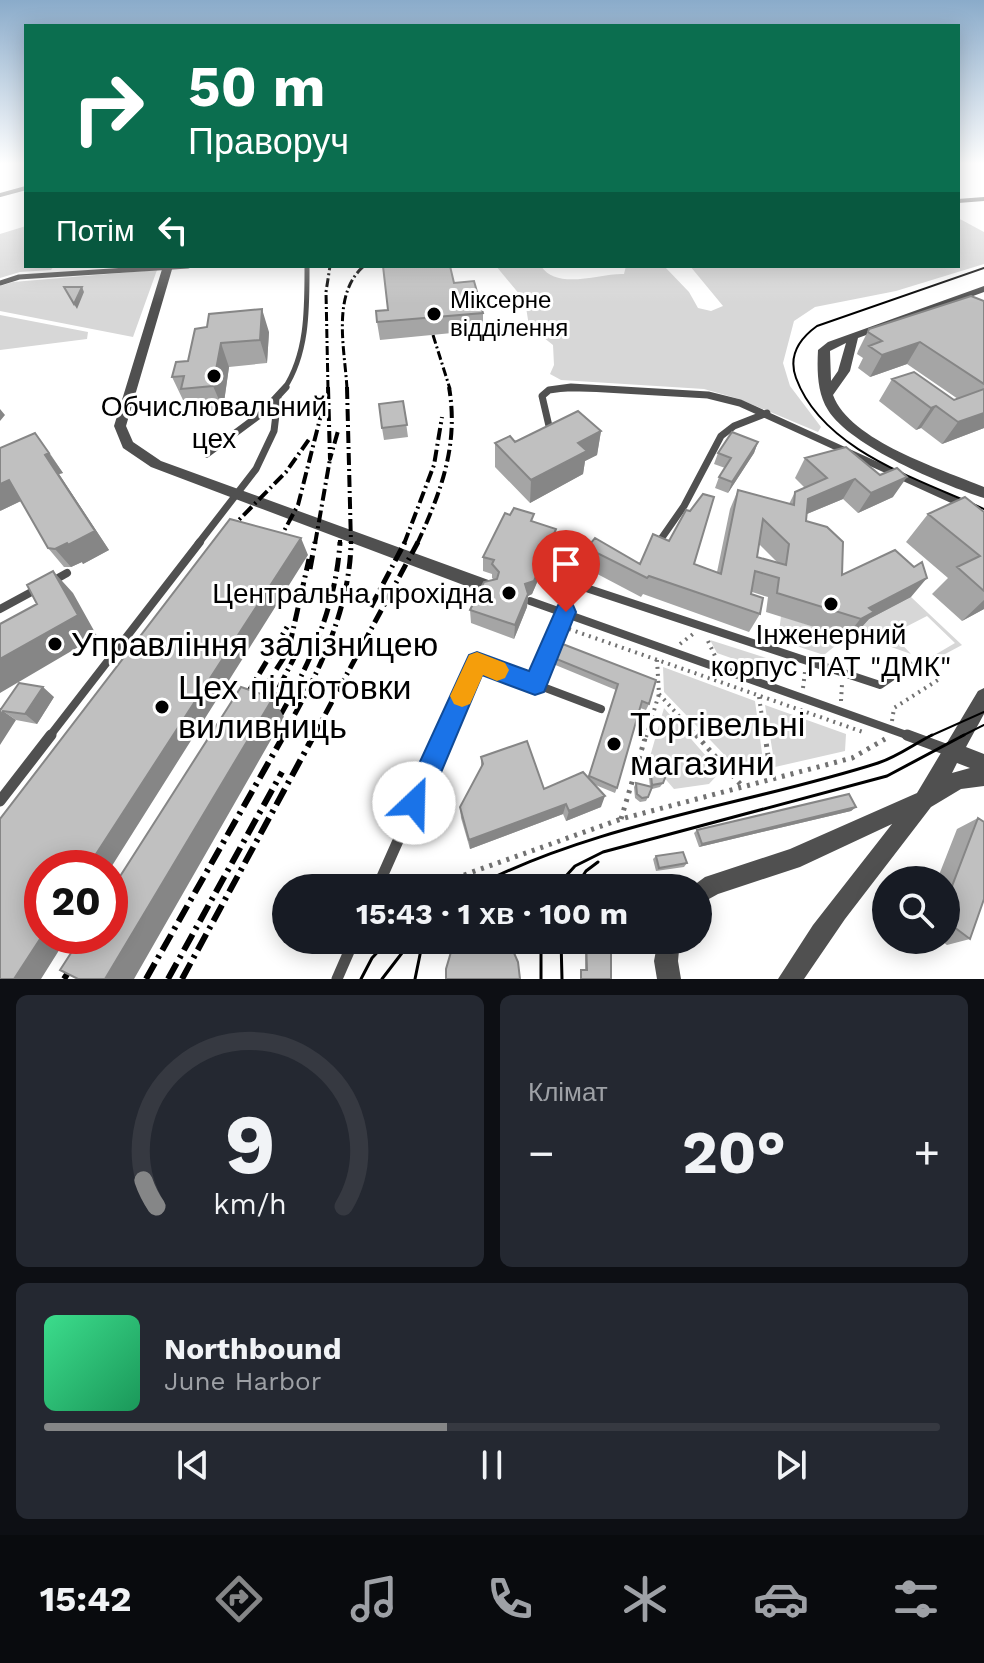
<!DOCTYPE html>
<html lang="uk">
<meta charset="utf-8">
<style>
:root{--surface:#171b24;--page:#242831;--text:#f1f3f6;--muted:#9ea1a6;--line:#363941;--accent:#858687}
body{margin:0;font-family:"Work Sans",sans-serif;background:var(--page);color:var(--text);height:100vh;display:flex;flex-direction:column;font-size:30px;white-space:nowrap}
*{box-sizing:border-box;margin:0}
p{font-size:26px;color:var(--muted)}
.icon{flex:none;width:44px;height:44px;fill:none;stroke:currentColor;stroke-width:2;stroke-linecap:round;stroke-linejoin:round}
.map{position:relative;height:979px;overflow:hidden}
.details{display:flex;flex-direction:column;gap:16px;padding:16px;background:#0d0f14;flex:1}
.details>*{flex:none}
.hud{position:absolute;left:24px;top:24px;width:936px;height:244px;border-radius:0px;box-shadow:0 4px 20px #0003;background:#0b6e4f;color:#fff;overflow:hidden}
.buttons{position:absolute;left:872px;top:866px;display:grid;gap:16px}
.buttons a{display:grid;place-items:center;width:88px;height:88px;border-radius:50%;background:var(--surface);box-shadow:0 4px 20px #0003;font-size:40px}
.speed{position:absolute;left:24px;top:850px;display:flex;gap:16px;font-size:40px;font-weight:700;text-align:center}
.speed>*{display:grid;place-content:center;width:104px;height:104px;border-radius:50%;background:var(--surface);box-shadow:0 4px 20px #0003;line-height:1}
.speed .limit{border:12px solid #d22;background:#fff;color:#111}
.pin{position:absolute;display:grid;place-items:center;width:68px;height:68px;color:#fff;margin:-82px -34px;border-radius:50% 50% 50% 0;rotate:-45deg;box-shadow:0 0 8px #0007}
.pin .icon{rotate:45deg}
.me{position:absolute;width:88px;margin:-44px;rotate:24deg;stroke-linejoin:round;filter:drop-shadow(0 0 6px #0008)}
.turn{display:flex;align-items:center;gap:28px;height:168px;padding:0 32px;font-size:36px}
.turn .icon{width:104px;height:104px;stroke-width:2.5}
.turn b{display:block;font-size:56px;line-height:68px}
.then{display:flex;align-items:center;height:76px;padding:0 32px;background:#0003;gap:16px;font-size:30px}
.big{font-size:60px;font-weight:700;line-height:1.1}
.details .tile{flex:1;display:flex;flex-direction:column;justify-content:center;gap:12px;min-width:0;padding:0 28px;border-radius:12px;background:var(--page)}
.details .dial{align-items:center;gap:0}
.dial svg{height:208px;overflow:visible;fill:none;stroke:var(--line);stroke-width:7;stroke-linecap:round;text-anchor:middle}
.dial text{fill:var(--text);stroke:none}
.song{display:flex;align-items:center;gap:24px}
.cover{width:96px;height:96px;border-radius:12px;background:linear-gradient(135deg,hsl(150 70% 55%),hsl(150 70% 35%))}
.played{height:8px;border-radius:4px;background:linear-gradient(90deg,var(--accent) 45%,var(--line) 45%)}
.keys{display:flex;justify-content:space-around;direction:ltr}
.heat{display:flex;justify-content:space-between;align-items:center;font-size:44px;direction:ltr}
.details .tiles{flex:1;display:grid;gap:16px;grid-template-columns:1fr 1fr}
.tile:last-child{grid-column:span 2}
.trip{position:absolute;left:272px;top:874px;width:440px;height:80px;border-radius:40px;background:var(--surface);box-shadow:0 4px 20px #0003;font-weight:700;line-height:80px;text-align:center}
.tabs{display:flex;height:128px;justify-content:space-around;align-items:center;background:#090b0e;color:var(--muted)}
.tabs .icon{width:56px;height:56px}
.tabs .on{color:var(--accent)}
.tabs b{font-size:36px;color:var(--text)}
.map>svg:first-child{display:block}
</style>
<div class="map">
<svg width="984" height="979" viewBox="0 0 984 979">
<rect width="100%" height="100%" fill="#fff"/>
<path fill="#d7d7d7" d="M958 218 984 232V264L896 291 815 307 794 321 783 363 790 386 821 427 818 432 739 399 704 389 561 380 550 374 554 365 553 345 529 326 525 301 496 266H541C557 291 600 273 624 274L626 266H664L689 292 698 308 711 311 723 306 690 266H958Z
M26 226V266H54L51 270 20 272 0 278V234Z
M157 270 133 337 0 311V286L13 282Z
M0 315 88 332 87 339 0 350Z
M911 597 962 645 932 661 933 656 955 643 927 616 892 634 911 654 877 642 859 623Z
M781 616 846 637 824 655 778 640Z
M710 640 766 658 765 670 717 653Z
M663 667 755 701 764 768 739 770 664 692Z
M765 705 846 734 845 751 775 767Z
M664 708 720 772 709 784 674 789 649 760Z"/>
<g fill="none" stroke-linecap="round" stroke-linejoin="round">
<path stroke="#727272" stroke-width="4" stroke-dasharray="2 5" stroke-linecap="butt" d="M569 629 863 732
M708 641 715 656
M680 644 693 634
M768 677 770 660
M803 688 805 672
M659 694 698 737
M759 697 765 737
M841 701 842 684
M892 721 894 708 941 678
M646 737 659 694 657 660"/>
<path stroke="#727272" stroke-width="5" stroke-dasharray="3 6" stroke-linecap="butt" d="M696 735 742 786
M765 735 771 776
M621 819 646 735
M464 875 621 819 852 758 885 739"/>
<path stroke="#505050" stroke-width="4" d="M0 195 26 188
M958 201 984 199"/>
<path stroke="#505050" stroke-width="5" d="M0 283 19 277 188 266
M284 389C308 353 307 307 307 266
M557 389H604"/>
<path stroke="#505050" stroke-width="7" d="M549 426 542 396 549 390 571 387 708 395 740 403 964 505
M207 454 261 414 286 387
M661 539 684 506 721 436 734 426 767 413
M198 544 256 469 274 431 278 398"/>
<path stroke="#505050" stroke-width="8" d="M51 582 67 573
M577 585 880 685 909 665
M530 601 912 737
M0 609 37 589
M535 684 601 709
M49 737 200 542
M444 737 477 663 535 684 566 612"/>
<path stroke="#505050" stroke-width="11" d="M907 735 953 752
M0 801 51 735
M377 888 445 735
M337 979 354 940"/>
<path fill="#505050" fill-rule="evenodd" d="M163 266H173L126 426 133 442 161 461 494 582 496 587 494 592 488 594 482 592 151 467 123 448 114 426Z
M984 286V292L858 338 850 371 833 395C850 441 941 469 984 487V498C943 485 850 446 828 410 817 393 817 370 818 350L828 342ZM846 343 838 371 831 381 830 351Z
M984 688V714L966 747 984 754V786L961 789 931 807 845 919 804 979H778L813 925 892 824 800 867 718 894 698 905V888H690L705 877 790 849 917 793 978 691ZM957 763 970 768 952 773Z
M658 940H680L678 961 681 979H657L654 961Z"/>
<path stroke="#000" stroke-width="2" d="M984 268 817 326C799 339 788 356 796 378 823 451 919 479 984 509
M928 737 984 712
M960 737 984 725"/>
<path stroke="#000" stroke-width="3" d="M472 888C599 822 743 806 878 763 897 757 914 744 932 735
M555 888 575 866 603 852 887 776 964 735
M575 888 586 871 598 862
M541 940V979
M561 940 562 979
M361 979 372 958 389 940
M382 979 412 940
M415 979 423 940"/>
<path stroke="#000" stroke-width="3" stroke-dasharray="9 3 2 3" stroke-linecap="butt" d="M433 335 450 389
M328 389 326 292 330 266
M347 389C345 350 331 294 364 266"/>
<path stroke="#000" stroke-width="4" stroke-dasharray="12 4 2 4" stroke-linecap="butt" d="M328 387 330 459 338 431
M347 387 351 544
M228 531 286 472 310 438
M277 544 298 505 323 407
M315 544 330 459
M340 544V540
M404 544 434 465 442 417
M417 544C441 492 459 445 449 387"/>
<path stroke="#000" stroke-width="5" stroke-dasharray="14 5 2 5" stroke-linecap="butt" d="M276 546 278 542
M310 569 315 542
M371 607 405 542
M246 696 287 627
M267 711 297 652
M248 713 283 659 291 639 309 559
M280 716C311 661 336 606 340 542
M282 737C316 678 350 612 351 542
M313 737 418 542"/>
<path stroke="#000" stroke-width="6" stroke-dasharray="18 6 3 6" stroke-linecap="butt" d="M64 979 92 936
M146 979 284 735
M168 979 282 772
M182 979 314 735"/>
</g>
<path fill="#a5a5a5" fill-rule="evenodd" d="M454 283 483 313V330L380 340 377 322 388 310Z
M984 301V428L942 444 921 428 916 430 879 401 892 379 954 400 958 399 907 364 870 377 858 368 863 358 857 354 858 351 869 329Z
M195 329 269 332 267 363 229 367 223 409 192 413 186 400H183L172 377 188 361Z
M403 401 408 437 384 440 382 428Z
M601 431 597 455 585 461 583 474 530 503 495 467V443Z
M758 442 754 453 728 493 715 488 719 477 725 468 714 464 718 453Z
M49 452 63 473 59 474 109 550 83 564 82 562 71 567H64L48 548 21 501 0 511Z
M805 458 893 497 858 513 843 499 807 514 806 521 842 575 911 597 869 619 859 630 846 637 766 612 768 597 752 592 751 594 760 614 749 632 643 594 641 597 584 567 587 548 640 564H694L717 572 730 509 738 490 789 504 795 492 805 488 795 478ZM759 544 778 563 757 557Z
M984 512V609L962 621 932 594 948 578 906 542 928 514Z
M533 522 556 529 554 543 532 594 528 596 527 607 514 639 471 623 470 610 494 580 492 578V574L483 571V557Z
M560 643 649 704 646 710 640 708 617 788 615 793 593 784 601 807 566 821 563 814 470 849 461 818 460 807 481 768V757L544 789 588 778 616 690 553 664 554 658Z
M54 697 37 724 16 720 0 709Z
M651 774 663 783 660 787 652 789 646 801 640 802 635 798 634 787 636 783 650 787 649 778Z
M856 807 851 811 699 847 694 833 697 830Z
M978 818 970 939 947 945 940 940H946V880H937L957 829Z
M656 856 687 863 684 867 656 871 653 859Z
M585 940H611V979H580V971L581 970H585Z"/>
<path fill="#868686" d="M82 287 84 292 77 309 74 304Z
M262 309 269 332 267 363 260 340Z
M920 342 907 364 870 377 882 355Z
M221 343 229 367 223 409 213 386Z
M936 406 921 428 916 430 931 408Z
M0 409 5 415 0 421Z
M984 413V428L942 444 958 422Z
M601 431 597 455 585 461 583 474 530 503 531 480 578 443Z
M35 433 63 473 59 474 109 550 83 564 82 562 71 567 55 549 45 455Z
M758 442 754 453 728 493 732 482Z
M907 477 893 497 858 513 871 493Z
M855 479 843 499 797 518 808 499Z
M9 480 25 499 0 511V484Z
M556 529 554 543 532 594 528 596 527 607 514 639 515 625 525 584Z
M301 538 308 555 110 869 87 868Z
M53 571 73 593 97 636 0 693V659L78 615Z
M927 578 911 597 869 619 859 630 846 637 869 608Z
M984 600V609L962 621Z
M43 687 54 697 37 724 25 714Z
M273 698 284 717 134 979H105Z
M3 711 16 720 0 745V716Z
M605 796 601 807 566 821 569 811Z
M566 804 563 814 470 849 469 840Z
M856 807 851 811 699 847 702 844Z
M42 936H68L41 979H14Z"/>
<path fill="#c0c0c0" stroke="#868686" stroke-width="2" fill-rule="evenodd" d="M383 266H450L454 283 474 281 483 313 377 322 376 311 388 310Z
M64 287H82L74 304Z
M971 296 984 301V384L920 342 882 355 869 346 882 341 868 332 869 329Z
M262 309 260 340 221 343 213 386 181 389 184 376 172 377 176 362 188 361 195 329 207 327 209 314Z
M914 372 954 400 984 389V413L958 422 936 406 931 408 892 379Z
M403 401 407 425 382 428 379 404Z
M578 411 601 431 578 443 587 451 531 480 495 443 510 436 515 442Z
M732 432 758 442 732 482 719 477 731 458 718 453Z
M35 433 49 453 45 455 95 531 68 545 67 543 55 549 48 548 9 480 0 484V448Z
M846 447 880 475 897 468 907 477 871 493 855 479 808 499 806 521 827 527 843 542 842 575 895 550 914 567 922 562 927 578 869 608 874 612 861 619 777 593 779 578 755 571 751 594 763 598 760 614 649 576 647 578 587 548 595 538 640 564 653 534 669 541 686 510 690 511 703 494 714 497 694 564 721 574 738 490 794 505 795 492 827 478 805 458ZM763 519 789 544 786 565 757 557Z
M965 497 984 512V591L957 567 980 556 928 514Z
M514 508 534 514 531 521 556 529 534 581 525 584 528 594 515 625 470 610 484 582 497 579 499 572 492 564 494 560 483 557 505 513 510 515Z
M230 519 301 538 87 868H42V936L14 979H0V819Z
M53 571 78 615 0 659V624L37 604 27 585Z
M560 643 656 680 649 704 642 701 617 788 589 776 618 684 554 658Z
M19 683 43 687 25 714 3 711 0 716V709H1Z
M241 687 273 698 105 979H78L60 970 82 936H110V892Z
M527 741 544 789 583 772 605 796 569 811 566 804 469 840 460 807 483 764 481 757Z
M656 770 662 772 665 778 663 783 652 785 651 774Z
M636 783 652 787 648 797 642 798 637 794Z
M849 794 856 807 702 844 697 830Z
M978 818 984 822V899L970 939 946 921V902Z
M683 852 687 863 659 868 656 856Z
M460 940H505L511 946 518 962 520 979H446V969L451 952Z
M586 940H611V979H581V970H587Z"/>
<linearGradient id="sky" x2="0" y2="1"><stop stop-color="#8aabca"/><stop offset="0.54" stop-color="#fff"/><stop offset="1" stop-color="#fff" stop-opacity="0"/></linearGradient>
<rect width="984" height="303" fill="url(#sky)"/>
<path fill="#1a73e8" stroke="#114b97" stroke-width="2" d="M566 603 573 605 576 612 544 692 535 695 482 675 424 813 414 816 405 813 401 803 469 655 477 652 529 671 558 605Z"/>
<path fill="#f59e0b" d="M477 652 505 663 509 670 505 678 497 681 483 675 470 704 462 707 454 704 450 696 469 655Z"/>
<g fill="#000" stroke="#fff" stroke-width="3">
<circle cx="434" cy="314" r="8"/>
<circle cx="214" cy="376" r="8"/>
<circle cx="509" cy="593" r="8"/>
<circle cx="831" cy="604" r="8"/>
<circle cx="55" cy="644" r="8"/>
<circle cx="162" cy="707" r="8"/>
<circle cx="614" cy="744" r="8"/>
</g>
<g text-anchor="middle" stroke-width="6" stroke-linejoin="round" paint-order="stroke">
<g font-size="24" fill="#000" stroke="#fff" text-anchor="start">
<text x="450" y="308">Міксерне<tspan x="450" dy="28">відділення</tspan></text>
</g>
<g font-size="28" fill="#000" stroke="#fff">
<text x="214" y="416">Обчислювальний<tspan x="214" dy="32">цех</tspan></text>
<text x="493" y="603" text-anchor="end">Центральна прохідна</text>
<text x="831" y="644">Інженерний<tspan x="831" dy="32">корпус ПАТ "ДМК"</tspan></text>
</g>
<g font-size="34" fill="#000" stroke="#fff" text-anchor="start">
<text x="71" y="656">Управління залізницею</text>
<text x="178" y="699">Цех підготовки<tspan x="178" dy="39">виливниць</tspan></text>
<text x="630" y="736">Торгівельні<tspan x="630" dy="39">магазини</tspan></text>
</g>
</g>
</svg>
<div class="buttons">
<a><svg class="icon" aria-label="search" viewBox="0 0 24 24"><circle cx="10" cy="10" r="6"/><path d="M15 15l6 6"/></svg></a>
</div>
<div class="speed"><div class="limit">20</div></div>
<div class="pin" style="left:566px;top:612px;background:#d93025"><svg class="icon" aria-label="arrive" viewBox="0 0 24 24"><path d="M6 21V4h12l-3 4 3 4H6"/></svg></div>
<svg class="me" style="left:414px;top:803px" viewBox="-20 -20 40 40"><circle r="19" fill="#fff"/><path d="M0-13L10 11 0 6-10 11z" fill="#1a73e8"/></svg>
<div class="trip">15:43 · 1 хв · 100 m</div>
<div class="hud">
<div class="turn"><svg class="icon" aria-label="right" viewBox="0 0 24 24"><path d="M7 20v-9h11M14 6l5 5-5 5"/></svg><div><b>50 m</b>Праворуч</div></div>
<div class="then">Потім<svg class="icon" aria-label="left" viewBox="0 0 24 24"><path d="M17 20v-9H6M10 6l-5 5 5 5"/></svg></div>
</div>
</div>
<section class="details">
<div class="tiles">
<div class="tile dial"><svg viewBox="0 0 100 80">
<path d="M14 69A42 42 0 1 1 86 69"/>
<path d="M14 69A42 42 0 0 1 9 59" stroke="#858687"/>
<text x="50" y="56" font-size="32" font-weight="700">9</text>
<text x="50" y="72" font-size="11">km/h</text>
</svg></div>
<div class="tile"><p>Клімат</p>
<div class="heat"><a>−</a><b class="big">20°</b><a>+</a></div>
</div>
<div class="tile">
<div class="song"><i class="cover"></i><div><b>Northbound</b><p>June Harbor</p></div></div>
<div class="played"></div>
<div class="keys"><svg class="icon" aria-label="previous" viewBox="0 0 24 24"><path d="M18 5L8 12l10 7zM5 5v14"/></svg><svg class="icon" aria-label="pause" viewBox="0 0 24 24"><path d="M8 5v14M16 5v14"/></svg><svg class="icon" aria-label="next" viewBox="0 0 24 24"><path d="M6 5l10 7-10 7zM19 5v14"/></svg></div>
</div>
</div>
</section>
<nav class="tabs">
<b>15:42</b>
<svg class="icon on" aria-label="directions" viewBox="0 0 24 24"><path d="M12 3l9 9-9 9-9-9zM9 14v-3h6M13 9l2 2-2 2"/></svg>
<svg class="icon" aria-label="music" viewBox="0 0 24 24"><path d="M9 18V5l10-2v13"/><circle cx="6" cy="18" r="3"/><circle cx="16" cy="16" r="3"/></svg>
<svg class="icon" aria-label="phone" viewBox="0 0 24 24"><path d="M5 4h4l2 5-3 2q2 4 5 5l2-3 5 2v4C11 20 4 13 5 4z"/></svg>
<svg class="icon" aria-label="climate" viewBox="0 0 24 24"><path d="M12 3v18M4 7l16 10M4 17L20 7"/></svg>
<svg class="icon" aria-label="car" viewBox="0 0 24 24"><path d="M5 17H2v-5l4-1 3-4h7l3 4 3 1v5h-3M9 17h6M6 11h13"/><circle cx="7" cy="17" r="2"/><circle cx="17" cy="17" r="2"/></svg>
<svg class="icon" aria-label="filters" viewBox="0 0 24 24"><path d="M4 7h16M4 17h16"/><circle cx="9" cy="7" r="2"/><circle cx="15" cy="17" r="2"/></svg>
</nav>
